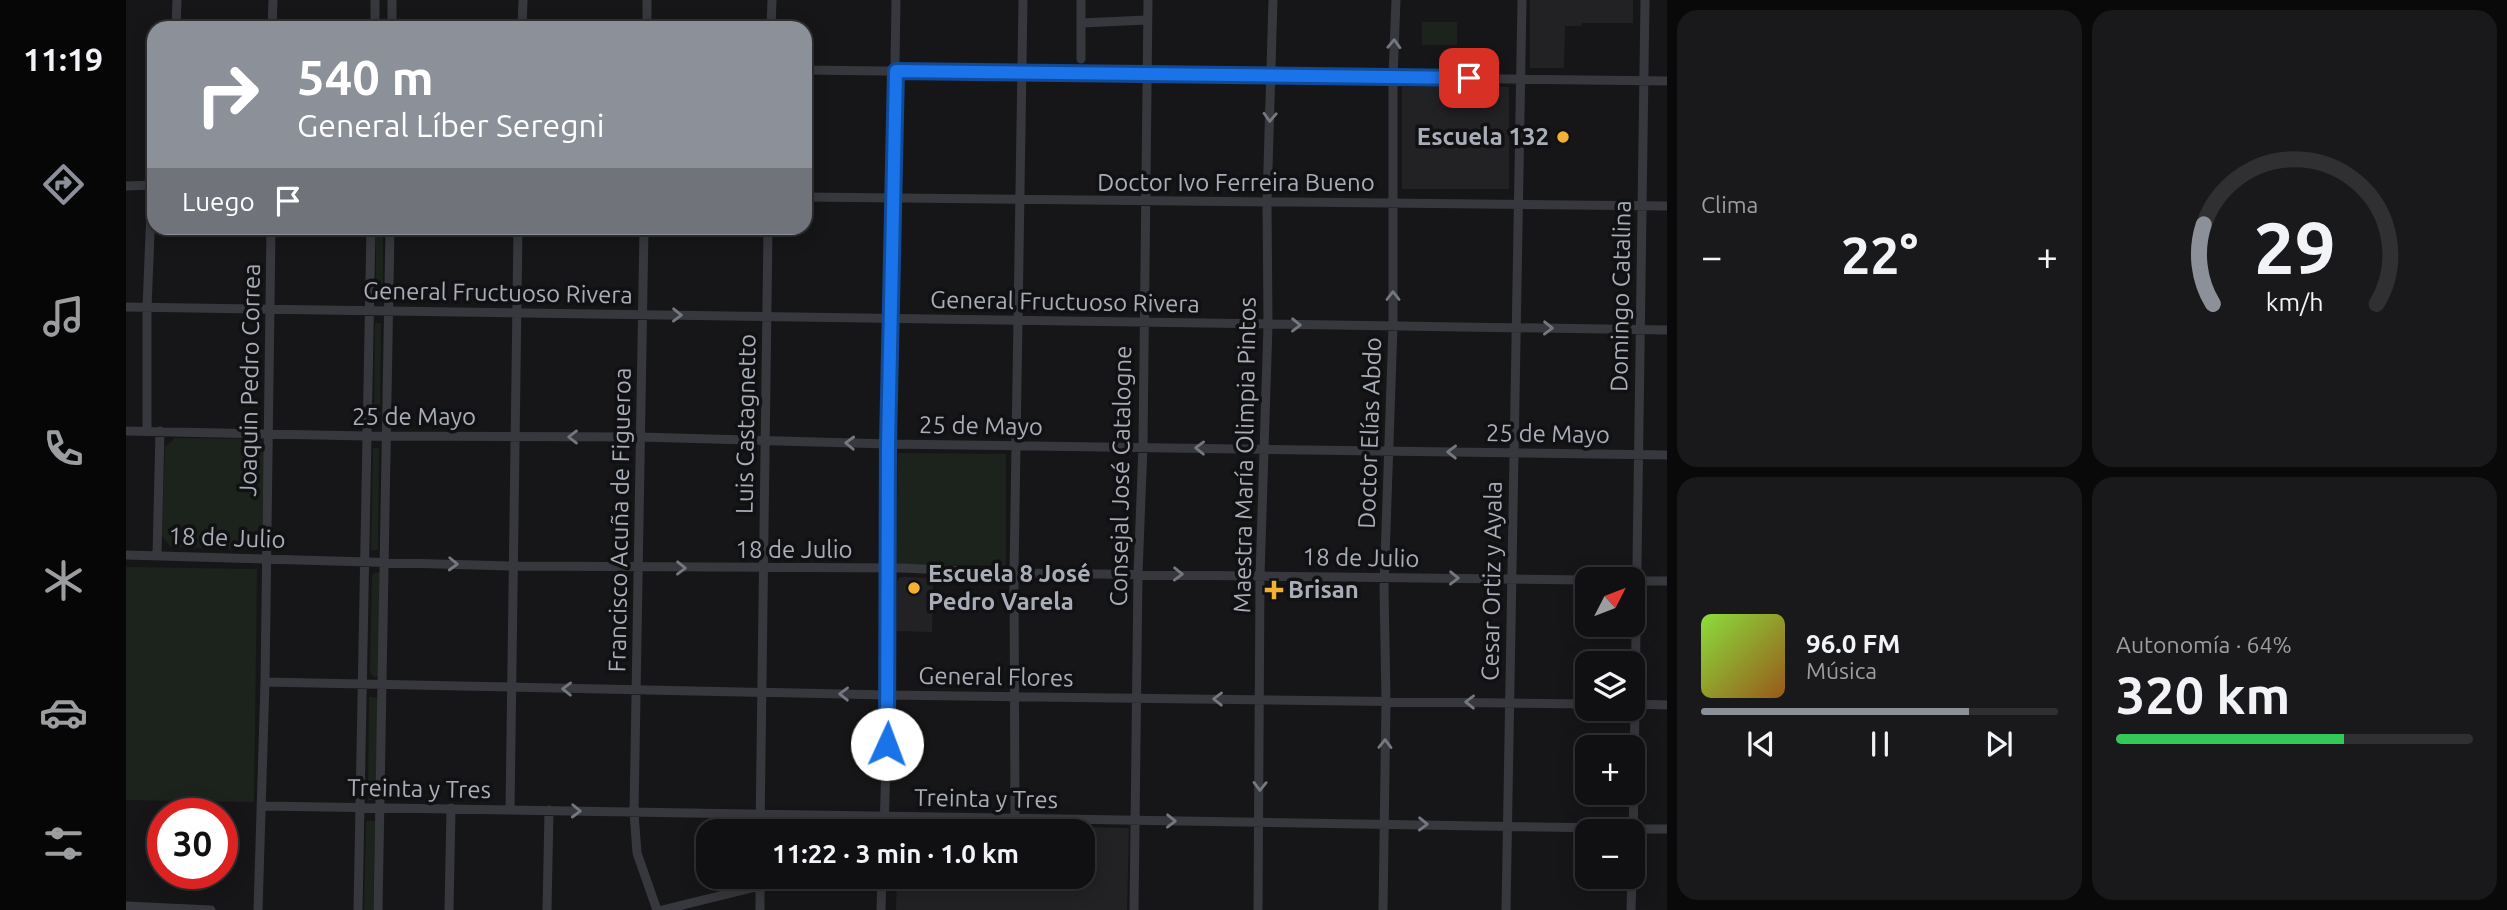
<!DOCTYPE html>
<html lang="es">
<meta charset="utf-8">
<style>
:root{--surface:#101012;--page:#19191b;--text:#f1f3f6;--muted:#9c9d9f;--line:#303032;--accent:#8c9099}
body{margin:0;font-family:Ubuntu,sans-serif;background:var(--page);color:var(--text);height:100vh;display:flex;flex-direction:column;font-size:26px;white-space:nowrap}
*{box-sizing:border-box;margin:0}
p{font-size:23px;color:var(--muted)}
.icon{flex:none;width:38px;height:38px;fill:none;stroke:currentColor;stroke-width:2;stroke-linecap:round;stroke-linejoin:round}
.map{position:relative;flex:1;overflow:hidden}
.panel{display:flex;flex-direction:column;gap:10px;padding:10px;background:#09090a;width:840px}
.panel>*{flex:none}
.hud{position:absolute;left:21px;top:21px;width:665px;height:214px;border-radius:21px;box-shadow:0 4px 18px #0003,0 0 0 2px var(--line);background:#8c9099;color:#fff;overflow:hidden}
.needle{width:46px;rotate:48deg}
.fabs{position:absolute;left:1449px;top:567px;display:grid;gap:14px}
.fabs a{display:grid;place-items:center;width:70px;height:70px;border-radius:14px;background:var(--surface);box-shadow:0 4px 18px #0003,0 0 0 2px var(--line);font-size:35px}
.speed{position:absolute;left:21px;top:798px;display:flex;gap:14px;font-size:35px;font-weight:700;text-align:center}
.speed>*{display:grid;place-content:center;width:91px;height:91px;border-radius:50%;background:var(--surface);box-shadow:0 4px 18px #0003,0 0 0 2px var(--line);line-height:1}
.speed .limit{border:10px solid #d22;background:#fff;color:#111}
.pin{position:absolute;display:grid;place-items:center;width:60px;height:60px;color:#fff;margin:-30px;border-radius:14px;box-shadow:0 4px 10px #0006}
.me{position:absolute;width:77px;margin:-38px;rotate:2deg;stroke-linejoin:round;filter:drop-shadow(0 0 5px #0008)}
.turn{display:flex;align-items:center;gap:24px;height:147px;padding:0 35px;font-size:32px}
.turn .icon{width:91px;height:91px;stroke-width:2.5}
.turn b{display:block;font-size:49px;line-height:60px}
.then{display:flex;align-items:center;height:66px;padding:0 35px;background:#0003;gap:14px;font-size:26px}
.big{font-size:52px;font-weight:600;line-height:1.1}
.panel .widget{flex:1;display:flex;flex-direction:column;justify-content:center;gap:10px;min-width:0;padding:0 24px;border-radius:21px;background:var(--page)}
.panel .dial{align-items:center;gap:0}
.dial svg{height:182px;overflow:visible;fill:none;stroke:var(--line);stroke-width:7;stroke-linecap:round;text-anchor:middle}
.dial text{fill:var(--text);stroke:none}
.song{display:flex;align-items:center;gap:21px}
.cover{width:84px;height:84px;border-radius:10px;background:linear-gradient(135deg,hsl(90 70% 55%),hsl(30 70% 35%))}
.played{height:7px;border-radius:4px;background:linear-gradient(90deg,var(--accent) 75%,var(--line) 75%)}
.keys{display:flex;justify-content:space-around;direction:ltr}
.heat{display:flex;justify-content:space-between;align-items:center;font-size:38px;direction:ltr}
.charge{height:10px;border-radius:5px;background:linear-gradient(90deg,#34c759 64%,var(--line) 0)}
.panel .tiles{flex:1;display:grid;gap:10px;grid-template-columns:repeat(2,1fr)}
.trip{position:absolute;left:570px;top:819px;width:399px;height:70px;border-radius:21px;background:var(--surface);box-shadow:0 4px 18px #0003,0 0 0 2px var(--line);font-weight:600;line-height:70px;text-align:center}
main{display:flex;flex:1;min-height:0}
.tab-bar{display:flex;flex-direction:column;width:126px;justify-content:space-around;align-items:center;background:#060607;color:var(--muted)}
.tab-bar .icon{width:49px;height:49px}
.tab-bar .active{color:var(--accent)}
.tab-bar b{font-size:32px;color:var(--text)}
.map>svg:first-child{display:block}
</style>
<main>
<nav class="tab-bar">
<b>11:19</b>
<svg class="icon active" aria-label="directions" viewBox="0 0 24 24"><path d="M12 3l9 9-9 9-9-9zM9 14v-3h6M13 9l2 2-2 2"/></svg>
<svg class="icon" aria-label="music" viewBox="0 0 24 24"><path d="M9 18V5l10-2v13"/><circle cx="6" cy="18" r="3"/><circle cx="16" cy="16" r="3"/></svg>
<svg class="icon" aria-label="phone" viewBox="0 0 24 24"><path d="M5 4h4l2 5-3 2q2 4 5 5l2-3 5 2v4C11 20 4 13 5 4z"/></svg>
<svg class="icon" aria-label="climate" viewBox="0 0 24 24"><path d="M12 3v18M4 7l16 10M4 17L20 7"/></svg>
<svg class="icon" aria-label="car" viewBox="0 0 24 24"><path d="M5 17H2v-5l4-1 3-4h7l3 4 3 1v5h-3M9 17h6M6 11h13"/><circle cx="7" cy="17" r="2"/><circle cx="17" cy="17" r="2"/></svg>
<svg class="icon" aria-label="filters" viewBox="0 0 24 24"><path d="M4 7h16M4 17h16"/><circle cx="9" cy="7" r="2"/><circle cx="15" cy="17" r="2"/></svg>
</nav>
<div class="map">
<svg width="1541" height="910" viewBox="0 0 1541 910">
<rect width="100%" height="100%" fill="#161618"/>
<path fill="#222225" d="M1404 0H1507V23H1456L1455 26H1439L1438 68H1404Z
M1276 87H1383V189H1276Z
M774 577 807 578 806 632 770 631 771 581Z
M771 823 1003 828 1001 910H770L771 877H957V831H771Z"/>
<path fill="#1c231d" d="M1296 22H1331V45H1296Z
M250 228H257V298H250Z
M249 323H255L254 422H248Z
M49 438 133 439 138 447 136 540 130 549 45 547 36 536 39 447Z
M247 448H253L252 550H245Z
M772 453 880 454V566L770 564Z
M0 567 131 569 128 802 0 800Z
M249 572 254 573 253 674 249 678 244 673 246 576Z
M243 697 252 698 250 800H242Z
M240 821H249L247 910H238Z"/>
<g fill="none" stroke-linecap="round" stroke-linejoin="round">
<path stroke="#37383d" stroke-width="9" d="M266 0V28
M955 23 1021 20
M50 28 51 0
M146 28 147 0
M249 28V0
M396 28 397 0
M521 28V0
M645 28 646 0
M955 59V0
M679 70 1541 81
M0 186 28 185
M679 197 1541 206
M518 228 508 813 511 853 531 910
M0 307 1541 330
M0 431 241 436 515 437 763 444 1541 455
M21 431V308L26 185
M0 555 386 566 775 568 888 573 1461 580
M31 555 34 431
M1507 581H1541
M139 682 762 695 1461 704
M1507 704 1541 705
M137 806 1541 829
M384 810 392 228
M889 819 888 573 897 0
M634 831 642 228
M758 831 762 695 763 444 770 0
M1507 844 1519 0
M0 906 85 910
M132 910 139 682 145 228
M232 910 245 228
M252 910 264 228
M323 910 325 808
M421 910 423 810
M536 910 634 886
M634 910V877
M755 910 756 877
M1008 910 1012 574 1017 446 1022 0
M1132 910 1134 576 1142 325 1141 201 1147 0
M1257 910 1260 701 1258 587 1267 326V77L1270 0
M1380 910 1396 0
M1505 910 1506 877"/>
</g>
<defs><path id="oneway-chevron" d="M-2-3.5L2.5 0L-2 3.5" fill="none" stroke-width="1.6" stroke-linecap="round" stroke-linejoin="round" transform="scale(1.75)"/></defs>
<g stroke="#757881">
<use href="#oneway-chevron" transform="translate(1268 44) rotate(-88)"/>
<use href="#oneway-chevron" transform="translate(1144 117) rotate(92)"/>
<use href="#oneway-chevron" transform="translate(1267 296) rotate(-90)"/>
<use href="#oneway-chevron" transform="translate(551 315) rotate(1)"/>
<use href="#oneway-chevron" transform="translate(1170 325) rotate(1)"/>
<use href="#oneway-chevron" transform="translate(1422 328) rotate(1)"/>
<use href="#oneway-chevron" transform="translate(447 437) rotate(-180)"/>
<use href="#oneway-chevron" transform="translate(724 443) rotate(-178)"/>
<use href="#oneway-chevron" transform="translate(1074 448) rotate(-179)"/>
<use href="#oneway-chevron" transform="translate(1326 452) rotate(-179)"/>
<use href="#oneway-chevron" transform="translate(327 564) rotate(2)"/>
<use href="#oneway-chevron" transform="translate(555 568) rotate(1)"/>
<use href="#oneway-chevron" transform="translate(1052 574) rotate(1)"/>
<use href="#oneway-chevron" transform="translate(1328 578) rotate(1)"/>
<use href="#oneway-chevron" transform="translate(441 689) rotate(-179)"/>
<use href="#oneway-chevron" transform="translate(718 694) rotate(-179)"/>
<use href="#oneway-chevron" transform="translate(1092 699) rotate(-179)"/>
<use href="#oneway-chevron" transform="translate(1344 702) rotate(-179)"/>
<use href="#oneway-chevron" transform="translate(1259 744) rotate(-89)"/>
<use href="#oneway-chevron" transform="translate(1134 786) rotate(91)"/>
<use href="#oneway-chevron" transform="translate(450 811) rotate(2)"/>
<use href="#oneway-chevron" transform="translate(1045 821) rotate(1)"/>
<use href="#oneway-chevron" transform="translate(1297 824) rotate(1)"/>
</g>
<g fill="none" stroke-linecap="round" stroke-linejoin="round">
<defs>
<path id="route" d="M761 744 762 444 770 71 1343 78"/>
</defs>
<use href="#route" stroke="#114b97" stroke-width="18"/>
<use href="#route" stroke="#1a73e8" stroke-width="12"/>
</g>
<g fill="#f2b134" stroke="#111113" stroke-width="2.5">
<circle cx="1437" cy="137" r="7"/>
<circle cx="788" cy="588" r="7"/>
<path d="M1144.5 579.5h7v7h7v7h-7v7h-7v-7h-7v-7h7z"/>
</g>
<g text-anchor="middle" stroke-width="7" stroke-linejoin="round" paint-order="stroke">
<g font-size="24" font-weight="bold" fill="#a8adb8" stroke="#111113" text-anchor="start">
<text x="1423" y="145" text-anchor="end">Escuela 132</text>
<text x="802" y="582">Escuela 8 José<tspan x="802" dy="28">Pedro Varela</tspan></text>
<text x="1162" y="598">Brisan</text>
</g>
<g font-size="24" fill="#a8adb8" stroke="#111113">
<text x="1110" y="191">Doctor Ivo Ferreira Bueno</text>
<text transform="translate(372 293) rotate(1)" y="8">General Fructuoso Rivera</text>
<text transform="translate(1495 296) rotate(-89)" y="8">Domingo Catalina</text>
<text transform="translate(939 302) rotate(1)" y="8">General Fructuoso Rivera</text>
<text transform="translate(124 380) rotate(-89)" y="8">Joaquin Pedro Correa</text>
<text x="288" y="425">25 de Mayo</text>
<text transform="translate(620 424) rotate(-89)" y="8">Luis Castagnetto</text>
<text transform="translate(855 426) rotate(1)" y="8">25 de Mayo</text>
<text transform="translate(1244 433) rotate(-88)" y="8">Doctor Elías Abdo</text>
<text transform="translate(1422 434) rotate(1)" y="8">25 de Mayo</text>
<text transform="translate(1119 455) rotate(-89)" y="8">Maestra María Olimpia Pintos</text>
<text transform="translate(995 476) rotate(-89)" y="8">Consejal José Catalogne</text>
<text transform="translate(494 520) rotate(-89)" y="8">Francisco Acuña de Figueroa</text>
<text transform="translate(101 538) rotate(2)" y="8">18 de Julio</text>
<text x="668" y="558">18 de Julio</text>
<text transform="translate(1235 558) rotate(1)" y="8">18 de Julio</text>
<text transform="translate(1366 581) rotate(-89)" y="8">Cesar Ortiz y Ayala</text>
<text transform="translate(870 677) rotate(1)" y="8">General Flores</text>
<text transform="translate(293 789) rotate(1)" y="8">Treinta y Tres</text>
<text transform="translate(860 799) rotate(1)" y="8">Treinta y Tres</text>
</g>
</g>
</svg>
<div class="fabs">
<a><svg class="needle" viewBox="-14 -14 28 28"><path d="M0-13l5 13h-10z" fill="#e53935"/><path d="M0 13l5-13h-10z" fill="#9c9d9f"/></svg></a>
<a><svg class="icon" aria-label="layers" viewBox="0 0 24 24"><path d="M12 4l9 5-9 5-9-5zM3 14l9 5 9-5"/></svg></a>
<a>+</a>
<a>−</a>
</div>
<div class="speed"><div class="limit">30</div></div>
<div class="pin" style="left:1343px;top:78px;background:#d93025"><svg class="icon" aria-label="arrive" viewBox="0 0 24 24"><path d="M6 21V4h12l-3 4 3 4H6"/></svg></div>
<svg class="me" style="left:761px;top:744px" viewBox="-20 -20 40 40"><circle r="19" fill="#fff"/><path d="M0-13L10 11 0 6-10 11z" fill="#1a73e8"/></svg>
<div class="trip">11:22 · 3 min · 1.0 km</div>
<div class="hud">
<div class="turn"><svg class="icon" aria-label="right" viewBox="0 0 24 24"><path d="M7 20v-9h11M14 6l5 5-5 5"/></svg><div><b>540 m</b>General Líber Seregni</div></div>
<div class="then">Luego<svg class="icon" aria-label="arrive" viewBox="0 0 24 24"><path d="M6 21V4h12l-3 4 3 4H6"/></svg></div>
</div>
</div>
<section class="panel">
<div class="tiles">
<div class="widget"><p>Clima</p>
<div class="heat"><a>−</a><b class="big">22°</b><a>+</a></div>
</div>
<div class="widget dial"><svg viewBox="0 0 100 80">
<path d="M14 69A42 42 0 1 1 86 69"/>
<path d="M14 69A42 42 0 0 1 10 34" stroke="#8c9099"/>
<text x="50" y="56" font-size="32" font-weight="700">29</text>
<text x="50" y="72" font-size="11">km/h</text>
</svg></div>
<div class="widget">
<div class="song"><i class="cover"></i><div><b>96.0 FM</b><p>Música</p></div></div>
<div class="played"></div>
<div class="keys"><svg class="icon" aria-label="previous" viewBox="0 0 24 24"><path d="M18 5L8 12l10 7zM5 5v14"/></svg><svg class="icon" aria-label="pause" viewBox="0 0 24 24"><path d="M8 5v14M16 5v14"/></svg><svg class="icon" aria-label="next" viewBox="0 0 24 24"><path d="M6 5l10 7-10 7zM19 5v14"/></svg></div>
</div>
<div class="widget"><p>Autonomía · 64%</p><b class="big">320 km</b><div class="charge"></div></div>
</div>
</section>
</main>
